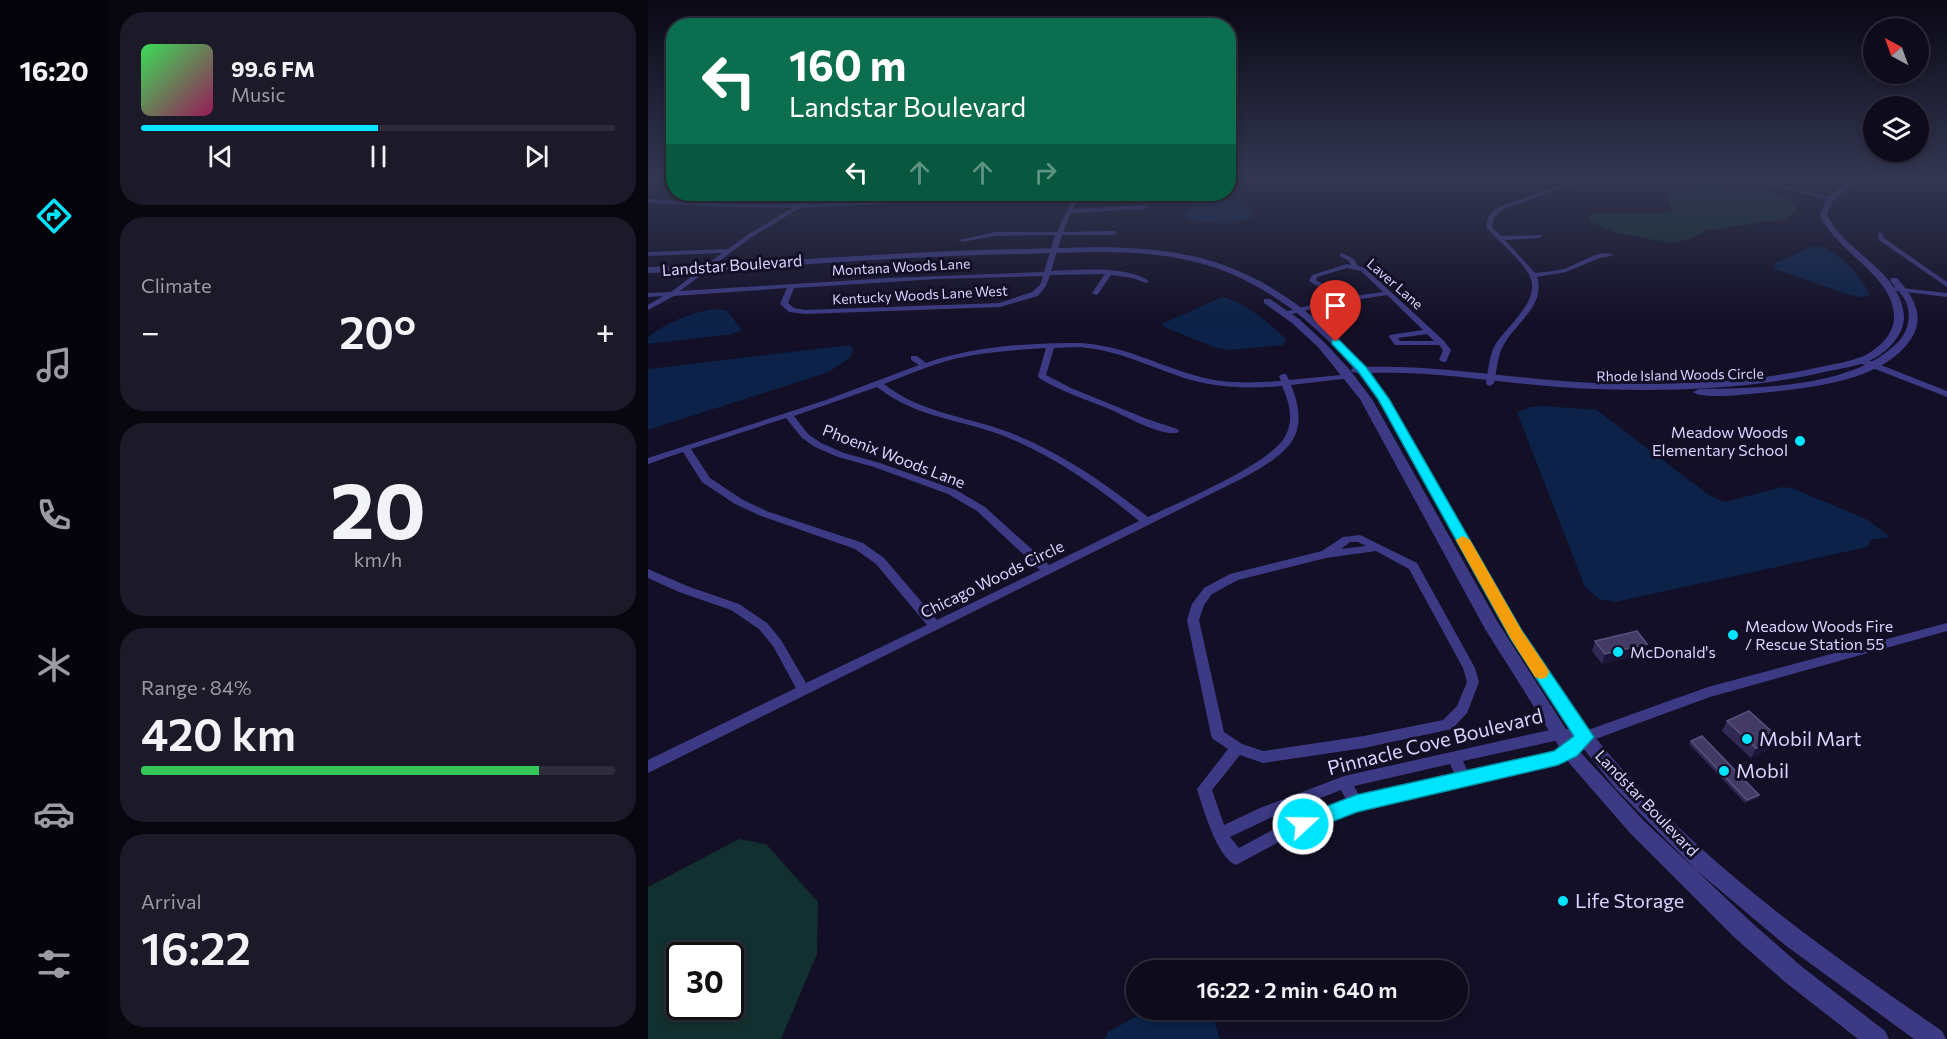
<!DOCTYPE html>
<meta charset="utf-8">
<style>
:root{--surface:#0e0b1c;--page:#1c1929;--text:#f1f3f6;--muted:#9b9ba3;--line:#2e2b3b;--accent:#00e5ff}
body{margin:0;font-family:Commissioner,sans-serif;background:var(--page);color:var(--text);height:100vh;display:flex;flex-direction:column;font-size:22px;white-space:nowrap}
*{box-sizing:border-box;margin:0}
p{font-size:20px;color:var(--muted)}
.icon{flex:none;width:33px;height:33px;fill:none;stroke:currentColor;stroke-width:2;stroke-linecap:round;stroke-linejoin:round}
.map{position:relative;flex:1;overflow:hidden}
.panel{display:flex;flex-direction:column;gap:12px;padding:12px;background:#08060f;width:540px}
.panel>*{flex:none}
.banner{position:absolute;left:18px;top:18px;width:570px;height:183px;border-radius:24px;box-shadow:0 3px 9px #0003,0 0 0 2px var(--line);background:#0b6e4f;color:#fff;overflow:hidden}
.needle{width:39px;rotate:319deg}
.fabs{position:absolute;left:1215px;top:18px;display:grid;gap:12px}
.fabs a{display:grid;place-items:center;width:66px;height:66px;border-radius:50%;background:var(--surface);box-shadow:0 3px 9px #0003,0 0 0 2px var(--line);font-size:30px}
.speed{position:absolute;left:18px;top:942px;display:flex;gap:12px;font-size:30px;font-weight:700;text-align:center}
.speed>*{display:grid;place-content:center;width:78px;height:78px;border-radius:50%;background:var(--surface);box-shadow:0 3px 9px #0003,0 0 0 2px var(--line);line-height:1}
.speed .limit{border:3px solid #111;border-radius:9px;background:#fff;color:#111}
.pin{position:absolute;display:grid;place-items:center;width:51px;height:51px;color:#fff;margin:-62px -26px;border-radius:50% 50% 50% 0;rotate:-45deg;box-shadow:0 0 6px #0007}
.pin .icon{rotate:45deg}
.me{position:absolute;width:66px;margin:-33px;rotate:69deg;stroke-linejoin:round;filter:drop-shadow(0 0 4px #0008)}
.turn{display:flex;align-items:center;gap:21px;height:126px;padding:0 24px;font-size:27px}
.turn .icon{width:78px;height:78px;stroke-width:2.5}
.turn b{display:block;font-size:42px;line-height:51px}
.lanes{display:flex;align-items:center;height:57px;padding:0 24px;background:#0003;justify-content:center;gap:30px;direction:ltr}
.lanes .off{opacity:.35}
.big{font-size:45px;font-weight:600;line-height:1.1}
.panel .card{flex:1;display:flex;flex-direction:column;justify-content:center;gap:9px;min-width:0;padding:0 21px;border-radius:24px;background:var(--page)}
.panel .dial{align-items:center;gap:0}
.dial b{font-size:78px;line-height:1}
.song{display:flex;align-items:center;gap:18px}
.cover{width:72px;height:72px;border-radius:9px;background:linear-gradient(135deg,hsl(130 70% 55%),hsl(330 70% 35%))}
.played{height:6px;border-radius:3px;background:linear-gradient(90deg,var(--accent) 50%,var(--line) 50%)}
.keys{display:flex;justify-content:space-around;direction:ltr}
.heat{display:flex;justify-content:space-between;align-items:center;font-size:33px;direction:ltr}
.charge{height:9px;border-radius:4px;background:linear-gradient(90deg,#34c759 84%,var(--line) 0)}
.trip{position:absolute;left:478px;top:960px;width:342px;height:60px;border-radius:30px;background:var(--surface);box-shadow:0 3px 9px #0003,0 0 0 2px var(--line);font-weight:600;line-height:60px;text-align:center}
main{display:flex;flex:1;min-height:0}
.tabs{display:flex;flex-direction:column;width:108px;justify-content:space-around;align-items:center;background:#06040b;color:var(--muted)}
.tabs .icon{width:42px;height:42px}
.tabs .active{color:var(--accent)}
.tabs b{font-size:27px;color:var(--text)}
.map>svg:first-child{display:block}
</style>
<main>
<nav class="tabs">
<b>16:20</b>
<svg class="icon active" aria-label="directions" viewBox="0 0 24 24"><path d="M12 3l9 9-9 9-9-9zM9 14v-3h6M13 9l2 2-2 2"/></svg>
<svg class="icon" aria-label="music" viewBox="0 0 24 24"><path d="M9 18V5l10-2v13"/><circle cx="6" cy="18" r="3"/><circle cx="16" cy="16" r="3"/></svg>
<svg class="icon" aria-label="phone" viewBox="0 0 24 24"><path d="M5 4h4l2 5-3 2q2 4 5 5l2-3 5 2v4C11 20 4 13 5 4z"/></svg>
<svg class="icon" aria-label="climate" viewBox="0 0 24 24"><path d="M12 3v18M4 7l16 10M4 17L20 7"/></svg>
<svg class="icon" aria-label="car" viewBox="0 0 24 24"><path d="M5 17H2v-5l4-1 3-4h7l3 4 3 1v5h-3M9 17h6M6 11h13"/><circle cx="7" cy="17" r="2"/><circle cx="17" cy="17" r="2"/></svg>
<svg class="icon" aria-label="filters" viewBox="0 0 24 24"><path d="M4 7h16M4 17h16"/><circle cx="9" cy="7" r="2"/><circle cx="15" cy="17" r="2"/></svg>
</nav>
<section class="panel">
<div class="card">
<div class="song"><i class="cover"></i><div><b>99.6 FM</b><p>Music</p></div></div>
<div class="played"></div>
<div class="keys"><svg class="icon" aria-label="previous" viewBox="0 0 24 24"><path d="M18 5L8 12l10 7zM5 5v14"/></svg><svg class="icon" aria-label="pause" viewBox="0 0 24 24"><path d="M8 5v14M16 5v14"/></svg><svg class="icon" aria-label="next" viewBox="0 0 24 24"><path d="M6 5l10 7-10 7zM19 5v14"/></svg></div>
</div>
<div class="card"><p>Climate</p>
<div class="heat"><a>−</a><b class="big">20°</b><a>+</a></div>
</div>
<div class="card dial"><b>20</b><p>km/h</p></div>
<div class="card"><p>Range · 84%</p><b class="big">420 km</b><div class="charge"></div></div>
<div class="card"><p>Arrival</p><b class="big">16:22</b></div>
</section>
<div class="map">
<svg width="1299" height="1039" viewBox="0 0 1299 1039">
<rect width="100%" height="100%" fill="#130f26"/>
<path fill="#12302f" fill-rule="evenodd" d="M1052 183C1071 183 1141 190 1149 207L1144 215 1137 219 1059 230 1042 239 1023 243 965 232 944 222 941 216 950 213 1012 214 1022 212 1024 209 1021 195 1029 188Z
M91 839 118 844 170 902 169 954 133 1039H0V887ZM32 956H82V1006H32Z"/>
<path fill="#0c2248" d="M588 199 606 213 604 218 584 223 541 221 535 214 551 202Z
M1165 246C1187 245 1213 276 1222 295L1213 297 1202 295 1126 269 1127 263Z
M574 297C597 302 621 323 638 339L635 345 582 350 569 348 516 327 514 324Z
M66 309 78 310 94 330 84 334 0 344V337C19 322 42 313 66 309Z
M202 345 205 349 203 357 181 372 0 430V369Z
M895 406 949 410 1062 496 1077 502 1134 487 1144 488 1220 520 1242 537 1222 540 1220 547 967 602 951 599 937 587 869 412 883 407Z
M500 1010H558L567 1023 572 1039H457L460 1032Z"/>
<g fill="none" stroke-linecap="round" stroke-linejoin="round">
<path fill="#3d3a85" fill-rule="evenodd" d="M723 178H750L747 180H726Z
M933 178H940L858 208 846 217 844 227 853 236 893 235 894 236 891 238 857 240 887 273C896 272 907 271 916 269 931 264 951 248 966 255L952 258 918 272 889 277C898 306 867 323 855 346 849 357 849 371 846 383L842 386 839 385 838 383C840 371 841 358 846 347 858 325 898 299 879 271 868 255 851 242 838 227 839 216 844 210 854 206Z
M1095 178H1103L1185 198 1182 200Z
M168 194H174L158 204 234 201 302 194H315L312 196 234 204 152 208 102 238 32 291 241 278 396 272 407 235 347 236 314 242 311 240 347 232H409L426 194H431L425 209 497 205 500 207 497 209 423 213 415 232 466 231 469 233 466 235H414L403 271C431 270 477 265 501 281L498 283 485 278 463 275 450 294 448 295 444 293 457 274 402 275 398 286 390 296 352 307 157 314 141 312 132 304 139 288 26 296 0 310V305L15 296 0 297V293L23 292 74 253 0 256V252L80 249 98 236 144 208 78 207 0 203V199L78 204H150ZM395 276 392 285 384 292 351 303 157 310 146 308 140 303 146 288 289 279Z
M1230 233H1234L1236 238 1299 282V287L1231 240Z
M694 253 706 259 710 266 717 268 796 341 803 350 798 362H795L791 360 795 350 791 345H747L741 337 742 335 775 330 739 295 701 301 698 303H687L636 316V312L689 298 661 281 664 275 699 264 703 265 701 261 692 256V254ZM699 268 713 271 735 292 697 297 668 280 669 277ZM779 334 786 341H752L750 338Z
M1244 287 1299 293V297L1242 290V288Z
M432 343C478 346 506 364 549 376 576 384 604 383 633 381L631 376 635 374H638L641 380 703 374 707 376 703 378 643 385C664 437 639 453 597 477L0 773V760L148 688 125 646 111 629 83 610 31 592 0 578V569L39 586 91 604 119 623 133 640 158 683 279 625 228 564 207 549 113 516 87 504 54 482 35 452 0 464V458L178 400 271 365 263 360V356H269L278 363C327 346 380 343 432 343ZM432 347C475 351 503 368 543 380 573 388 603 389 634 386 641 402 646 418 638 435 624 464 531 502 500 517 458 484 414 453 363 433 320 416 274 414 236 384 259 375 282 365 306 359 336 352 367 350 398 348L390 376 391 378C412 391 436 399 459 408 478 416 509 435 529 433L531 431 529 429 499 419 423 388 398 375 406 348ZM229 387C268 418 312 419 356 436 406 456 450 487 491 521L401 565 337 507 308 490 232 463 196 453 173 443 160 434 146 416ZM138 418 154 438 167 447 190 457 226 467 300 494 329 511 392 570 289 620 236 558 215 543 121 512 95 500 62 478 43 449Z
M1209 358H1215L1299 391V397L1209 362Z
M712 535 769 563 827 668 831 682 819 713 804 729 716 748 615 763 592 755 564 790 576 825 612 808 696 776 911 728 937 731 1060 687 1299 623V631L1062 697 942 741 927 755 910 763 709 810 642 836 588 865C569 858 555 808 549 789L580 749 565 739 563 735 539 620 544 604 556 588 582 574 674 551 695 537ZM702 542H710L718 546 693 549ZM728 551 761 569 815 668 819 682 809 706 795 720 716 736 615 751 594 744 576 732 551 620 556 605 564 594 590 580 678 558ZM911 740 923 741 917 747 907 752 820 772 815 761ZM802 764 807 775 712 797 706 786ZM693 790 699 801 632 826 591 848 582 837 622 818Z"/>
<path fill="#3d3a85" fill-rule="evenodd" d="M1207 178H1214L1185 200 1179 215C1197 253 1254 271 1256 317 1256 335 1239 352 1225 359 1212 366 1195 368 1181 371 1105 389 1025 392 947 389 871 387 796 370 721 373L741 399C774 458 808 517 842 576 873 629 905 684 943 732 1039 854 1168 944 1294 1031L1298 1039H1266L1137 945 1048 870 967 788 931 743 889 681 730 400 710 373 704 372 703 370 705 368C670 325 623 288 571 269 510 247 441 252 377 254 251 256 126 268 0 273V267C125 263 250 251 376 249 442 247 514 242 578 266 632 286 678 323 715 367 793 364 869 380 946 383 1021 385 1099 384 1172 367 1186 364 1202 362 1216 356 1230 349 1245 335 1246 319 1248 276 1188 253 1172 215L1179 197Z
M1243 278H1249C1265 296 1278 316 1263 339 1235 382 1159 388 1113 393 1099 394 1055 400 1045 392L1051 389C1110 388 1203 388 1248 344 1260 333 1264 317 1258 302 1254 294 1247 287 1242 280Z
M616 299H622L651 319 677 343 701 369 724 399 849 621 934 754 996 821 1103 922 1153 966 1237 1031 1241 1039H1210L1137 982 1087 938 982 833 922 764 837 629 712 399 670 347 644 323 616 303Z"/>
</g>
<path fill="#312854" d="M947 641 999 644 995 654 954 664 944 651Z
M1079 721 1125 747 1103 758 1074 731Z
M1043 741 1111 795 1110 798 1097 803 1041 744Z"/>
<path fill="#1d163a" d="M999 644 995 654 954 664 957 654Z
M1131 738 1125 747 1103 758 1108 748Z
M1111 795 1110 798 1097 803 1099 800Z"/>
<path fill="#433a66" stroke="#5a527e" stroke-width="1.5" d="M989 631 999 644 957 654 947 641Z
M1101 711 1131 738 1108 748 1079 721Z
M1054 736 1111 795 1099 800 1043 741Z"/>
<linearGradient id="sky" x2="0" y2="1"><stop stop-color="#0a0815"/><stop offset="0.55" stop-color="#333752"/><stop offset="1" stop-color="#333752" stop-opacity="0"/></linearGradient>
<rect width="1299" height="323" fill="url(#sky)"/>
<path fill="#00e5ff" stroke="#0095a6" stroke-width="1.5" d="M684 340H691L718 367 741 399 874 631 946 737 929 756 910 765 709 812 655 833 648 831 645 824 648 818 708 795 906 751 926 736 863 639 730 399 710 371 684 344Z"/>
<path fill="#f59e0b" d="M815 536 822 540 874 631 899 668 901 672 899 677 893 679 887 677 863 639 808 540Z"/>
<g fill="#00e5ff" stroke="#130f26" stroke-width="2">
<circle cx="1152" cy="441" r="6"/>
<circle cx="1085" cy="635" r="6"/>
<circle cx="970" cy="652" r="6"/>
<circle cx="1099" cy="739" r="6"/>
<circle cx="1076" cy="771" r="6"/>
<circle cx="915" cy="901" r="6"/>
</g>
<g text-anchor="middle" stroke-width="6" stroke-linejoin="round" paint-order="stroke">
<g font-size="14" fill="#d9d4ff" stroke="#130f26">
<text transform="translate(253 267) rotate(-3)" y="5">Montana Woods Lane</text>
<text transform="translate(747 284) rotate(41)" y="5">Laver Lane</text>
<text transform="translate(272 295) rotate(-3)" y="5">Kentucky Woods Lane West</text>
<text transform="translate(1032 375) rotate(-1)" y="5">Rhode Island Woods Circle</text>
</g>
<g font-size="16" fill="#d9d4ff" stroke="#130f26">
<text transform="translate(84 265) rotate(-4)" y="6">Landstar Boulevard</text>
<text transform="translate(246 456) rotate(21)" y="6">Phoenix Woods Lane</text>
<text transform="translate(344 579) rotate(-26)" y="6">Chicago Woods Circle</text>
<text transform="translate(999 803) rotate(46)" y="6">Landstar Boulevard</text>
</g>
<g font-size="16" fill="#d9d4ff" stroke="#130f26" text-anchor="start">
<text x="1140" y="438" text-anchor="end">Meadow Woods<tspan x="1140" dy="18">Elementary School</tspan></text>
<text x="1097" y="632">Meadow Woods Fire<tspan x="1097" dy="18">/ Rescue Station 55</tspan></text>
<text x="982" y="658">McDonald's</text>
</g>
<g font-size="20" fill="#d9d4ff" stroke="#130f26" text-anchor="start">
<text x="1111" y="746">Mobil Mart</text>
<text x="1088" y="778">Mobil</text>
<text x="927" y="908">Life Storage</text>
</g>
<g font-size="20" fill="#d9d4ff" stroke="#130f26">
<text transform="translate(787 742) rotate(-14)" y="7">Pinnacle Cove Boulevard</text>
</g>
</g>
</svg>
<div class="fabs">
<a><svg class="needle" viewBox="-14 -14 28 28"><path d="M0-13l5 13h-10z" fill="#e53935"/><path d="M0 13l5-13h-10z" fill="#9b9ba3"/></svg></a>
<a><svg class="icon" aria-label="layers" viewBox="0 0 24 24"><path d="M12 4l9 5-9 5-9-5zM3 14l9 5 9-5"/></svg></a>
</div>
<div class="speed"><div class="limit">30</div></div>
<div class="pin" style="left:688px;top:342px;background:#d93025"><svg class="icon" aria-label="arrive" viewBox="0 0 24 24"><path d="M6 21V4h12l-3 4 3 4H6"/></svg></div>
<svg class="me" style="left:655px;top:824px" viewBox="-20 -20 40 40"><circle r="17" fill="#00e5ff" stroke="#fff" stroke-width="3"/><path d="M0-11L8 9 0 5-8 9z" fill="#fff"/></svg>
<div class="trip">16:22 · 2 min · 640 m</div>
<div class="banner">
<div class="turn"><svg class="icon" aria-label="left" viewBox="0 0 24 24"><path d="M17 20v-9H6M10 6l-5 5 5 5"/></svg><div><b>160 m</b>Landstar Boulevard</div></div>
<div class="lanes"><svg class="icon" aria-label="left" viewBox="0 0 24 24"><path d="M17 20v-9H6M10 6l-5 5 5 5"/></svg><svg class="icon off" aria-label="ahead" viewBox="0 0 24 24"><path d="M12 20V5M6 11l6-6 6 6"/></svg><svg class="icon off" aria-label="ahead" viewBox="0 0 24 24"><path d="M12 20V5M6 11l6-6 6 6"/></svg><svg class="icon off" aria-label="right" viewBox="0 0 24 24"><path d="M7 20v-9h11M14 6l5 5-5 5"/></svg></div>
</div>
</div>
</main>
